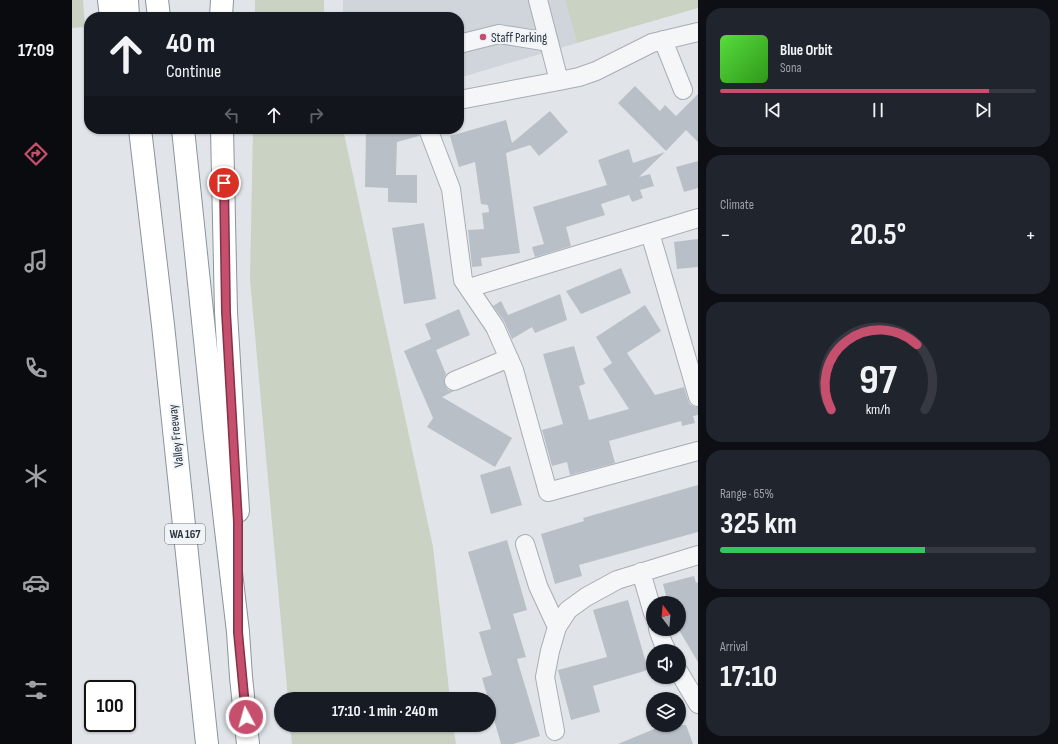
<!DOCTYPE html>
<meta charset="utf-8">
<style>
:root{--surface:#171b24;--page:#20242c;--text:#f1f3f6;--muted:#9ea1a6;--line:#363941;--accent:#c64f6d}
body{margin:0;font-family:"Sofia Sans Condensed",sans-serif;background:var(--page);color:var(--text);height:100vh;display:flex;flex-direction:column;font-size:15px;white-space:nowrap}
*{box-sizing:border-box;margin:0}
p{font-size:13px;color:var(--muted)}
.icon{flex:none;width:22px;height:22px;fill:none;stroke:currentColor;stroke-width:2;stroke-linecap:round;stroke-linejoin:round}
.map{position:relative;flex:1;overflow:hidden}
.drawer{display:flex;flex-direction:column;gap:8px;padding:8px;background:#0d0f14;width:360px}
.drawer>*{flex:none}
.banner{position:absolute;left:12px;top:12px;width:380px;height:122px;border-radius:16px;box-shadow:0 1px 3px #0004;background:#171b24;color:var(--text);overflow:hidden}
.needle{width:26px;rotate:344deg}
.tools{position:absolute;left:574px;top:596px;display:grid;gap:8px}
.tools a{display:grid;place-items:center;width:40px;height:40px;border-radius:50%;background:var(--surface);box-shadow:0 1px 3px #0004;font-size:20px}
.speed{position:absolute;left:12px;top:680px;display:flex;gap:8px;font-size:20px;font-weight:700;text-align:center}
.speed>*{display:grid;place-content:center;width:52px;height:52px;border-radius:50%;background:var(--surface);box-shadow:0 1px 3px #0004;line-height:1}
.speed .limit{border:2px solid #111;border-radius:6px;background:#fff;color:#111}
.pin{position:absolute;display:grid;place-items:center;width:34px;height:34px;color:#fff;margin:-17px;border:2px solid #fff;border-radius:50%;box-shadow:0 1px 4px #0007}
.me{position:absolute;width:44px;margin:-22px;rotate:354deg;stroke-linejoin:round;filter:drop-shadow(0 0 3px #0008)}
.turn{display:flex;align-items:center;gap:14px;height:84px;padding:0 16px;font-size:18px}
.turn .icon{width:52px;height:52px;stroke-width:2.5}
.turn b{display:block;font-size:28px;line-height:34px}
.lanes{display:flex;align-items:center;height:38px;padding:0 16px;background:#0003;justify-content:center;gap:20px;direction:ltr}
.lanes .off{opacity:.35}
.big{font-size:30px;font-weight:700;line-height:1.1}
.drawer .card{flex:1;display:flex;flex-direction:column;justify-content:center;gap:6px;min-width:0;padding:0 14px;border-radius:16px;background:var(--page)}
.drawer .dial{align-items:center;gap:0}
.dial svg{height:104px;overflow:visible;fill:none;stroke:var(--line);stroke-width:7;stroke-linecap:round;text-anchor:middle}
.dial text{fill:var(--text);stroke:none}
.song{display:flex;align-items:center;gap:12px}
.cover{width:48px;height:48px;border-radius:6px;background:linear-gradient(135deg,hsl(110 70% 55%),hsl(110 70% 35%))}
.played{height:4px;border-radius:2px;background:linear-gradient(90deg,var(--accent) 85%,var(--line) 85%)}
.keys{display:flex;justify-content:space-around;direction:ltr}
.heat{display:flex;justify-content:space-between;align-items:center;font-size:22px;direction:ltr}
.charge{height:6px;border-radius:3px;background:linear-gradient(90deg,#34c759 65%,var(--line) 0)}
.trip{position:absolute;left:202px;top:692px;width:222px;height:40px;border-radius:20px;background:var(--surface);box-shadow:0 1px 3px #0004;font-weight:700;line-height:40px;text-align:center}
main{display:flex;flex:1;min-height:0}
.menu{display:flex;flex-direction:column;width:72px;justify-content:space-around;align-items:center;background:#090b0e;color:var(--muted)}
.menu .icon{width:28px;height:28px}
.menu .selected{color:var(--accent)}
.menu b{font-size:18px;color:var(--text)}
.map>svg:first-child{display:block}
</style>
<main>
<nav class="menu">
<b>17:09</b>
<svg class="icon selected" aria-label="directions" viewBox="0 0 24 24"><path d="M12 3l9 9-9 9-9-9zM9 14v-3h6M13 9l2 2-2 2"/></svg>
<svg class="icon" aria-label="music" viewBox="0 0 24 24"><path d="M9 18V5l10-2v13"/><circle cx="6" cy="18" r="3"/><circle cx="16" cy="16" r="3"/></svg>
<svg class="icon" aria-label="phone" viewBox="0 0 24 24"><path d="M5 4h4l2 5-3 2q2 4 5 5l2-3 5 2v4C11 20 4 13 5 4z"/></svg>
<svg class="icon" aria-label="climate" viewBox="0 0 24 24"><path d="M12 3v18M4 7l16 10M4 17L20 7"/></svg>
<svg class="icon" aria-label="car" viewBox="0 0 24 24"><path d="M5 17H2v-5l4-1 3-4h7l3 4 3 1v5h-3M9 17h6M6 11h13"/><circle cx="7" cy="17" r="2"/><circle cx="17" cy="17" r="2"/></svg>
<svg class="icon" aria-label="filters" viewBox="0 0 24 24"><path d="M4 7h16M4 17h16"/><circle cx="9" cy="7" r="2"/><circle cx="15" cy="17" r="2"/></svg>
</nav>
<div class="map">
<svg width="626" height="744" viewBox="0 0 626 744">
<rect width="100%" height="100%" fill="#e1e5e9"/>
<path fill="#d0d5db" d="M271 0H493L505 43 387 78V17H271Z"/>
<path fill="#c9d2c3" d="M0 0H11L13 27 0 28Z
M183 0H252V17H183Z
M493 0H626V8L505 43Z
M181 129H271L361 547 378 699H216L178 280Z
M218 725H381L384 744H220Z"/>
<path fill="#b9bfc6" d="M563 86 588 111 593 105 604 116 626 94V142L614 130 594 151 546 103Z
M478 111 496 132 467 156 458 145 434 153 448 253 409 258 410 266 400 267 396 230 412 229 410 213 417 212 416 205 409 204 403 162 387 167 378 136 434 120 440 143Z
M294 129H346L347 136 325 142 324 175H345V203L316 202V188L293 187Z
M557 149 561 163 593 152 567 177 578 174 582 186 568 190 571 198 560 202 557 195 529 204 533 215 494 227 499 246 463 257 460 247 472 244 461 207 535 185 526 160Z
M626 161V188L612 192 604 167Z
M352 223 364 299 332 304 320 228Z
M626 239V267L605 269 602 242Z
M549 268 559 293 509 314 494 291Z
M488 294 495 320 463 333 460 327 440 339 432 321 421 306 429 301 436 315Z
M573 305 589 331 555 353 583 395 612 387 616 400 618 404 623 407H626V415L621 416 623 423 610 426 609 421 537 441 543 463 498 475 495 462 480 466 470 430 491 424 471 354 502 346 513 384 507 386 517 420 557 409 531 369 540 363 524 337Z
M387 309 398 335 364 350 374 374 372 379 373 385 376 390 382 391 370 397 440 438 423 467 355 427 361 418 332 351 359 339 353 324Z
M438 466 450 505 419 514 408 475Z
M626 485V532L507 565 510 576 483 584 469 534 512 521 511 518Z
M435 540 455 610 441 614 454 657 445 659 468 736 441 744H429L410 678 420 675 407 632 419 629 396 552Z
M622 576 624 583 626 582V662L607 630V603H596L591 584Z
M556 600 576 670 521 686 528 712 499 720 486 670 535 657 521 610Z
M592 725H614L621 744H546Z"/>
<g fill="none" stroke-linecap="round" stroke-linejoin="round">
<defs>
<path id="minor" d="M466 0 487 81 507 77 524 71 580 43 626 32
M591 40 611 90
M387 44 427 34 477 42
M387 100 487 81
M356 129 379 189 391 280 423 327 442 370 476 492 626 451
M578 233 626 397
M397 288 626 218
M382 381 437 358
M453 544 466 586 485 627
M569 572 581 613
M586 629 591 643 595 651
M607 672 626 704
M483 731 473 677 478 651 485 627 496 610 514 597 545 580 626 555"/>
<path id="highway" d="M37 0 39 17
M55 0 56 17
M85 0 87 17
M149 17 150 0
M68 129 91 325 135 744
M111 129 143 436 166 632 169 677 176 744
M150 129 154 312 166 511"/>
</defs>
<use href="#minor" stroke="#a7adb3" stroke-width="20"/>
<use href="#highway" stroke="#8a949f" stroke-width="24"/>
<use href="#minor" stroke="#f4f6f8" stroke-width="18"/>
<use href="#highway" stroke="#fff" stroke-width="22"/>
</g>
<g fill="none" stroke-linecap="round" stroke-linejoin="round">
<defs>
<path id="route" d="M152 183 154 312 166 522V632L174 717"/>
</defs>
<use href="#route" stroke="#813347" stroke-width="10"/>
<use href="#route" stroke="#c64f6d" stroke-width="7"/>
</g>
<circle fill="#c64f6d" stroke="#f1f4f7" stroke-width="1.5" cx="411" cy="37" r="4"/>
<g text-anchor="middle" stroke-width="4" stroke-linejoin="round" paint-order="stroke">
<rect fill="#f1f4f7" stroke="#666e77" stroke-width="1" x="93" y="524" width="40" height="20" rx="3"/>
<g font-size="12" font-weight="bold" fill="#2b3540">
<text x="113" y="538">WA 167</text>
</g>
<g font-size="13" fill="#2b3540" stroke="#f1f4f7" text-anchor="start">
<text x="419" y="42">Staff Parking</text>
</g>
<g font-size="13" fill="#2b3540" stroke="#f1f4f7">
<text transform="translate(103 436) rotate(-96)" y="5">Valley Freeway</text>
</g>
</g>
</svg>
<div class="tools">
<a><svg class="needle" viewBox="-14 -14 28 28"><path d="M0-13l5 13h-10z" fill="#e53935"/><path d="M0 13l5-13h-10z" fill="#9ea1a6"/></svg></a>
<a><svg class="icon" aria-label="sound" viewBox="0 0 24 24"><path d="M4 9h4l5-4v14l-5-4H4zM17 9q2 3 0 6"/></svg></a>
<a><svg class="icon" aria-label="layers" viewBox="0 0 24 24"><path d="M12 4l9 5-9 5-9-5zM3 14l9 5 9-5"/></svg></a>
</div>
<div class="speed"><div class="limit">100</div></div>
<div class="pin" style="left:152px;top:183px;background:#d93025"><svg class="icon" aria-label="arrive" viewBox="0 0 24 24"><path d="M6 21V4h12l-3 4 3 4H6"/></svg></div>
<svg class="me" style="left:174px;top:717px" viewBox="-20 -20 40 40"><circle r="17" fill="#c64f6d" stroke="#fff" stroke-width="3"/><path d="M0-11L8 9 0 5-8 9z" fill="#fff"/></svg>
<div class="trip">17:10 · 1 min · 240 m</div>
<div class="banner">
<div class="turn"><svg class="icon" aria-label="ahead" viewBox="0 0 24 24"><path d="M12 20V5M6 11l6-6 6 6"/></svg><div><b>40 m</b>Continue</div></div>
<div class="lanes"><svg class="icon off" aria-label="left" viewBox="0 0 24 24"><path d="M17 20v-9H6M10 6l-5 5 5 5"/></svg><svg class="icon" aria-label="ahead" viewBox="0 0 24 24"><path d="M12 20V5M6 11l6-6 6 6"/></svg><svg class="icon off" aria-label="right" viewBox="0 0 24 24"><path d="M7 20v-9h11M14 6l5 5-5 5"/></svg></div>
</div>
</div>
<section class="drawer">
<div class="card">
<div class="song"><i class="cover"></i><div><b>Blue Orbit</b><p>Sona</p></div></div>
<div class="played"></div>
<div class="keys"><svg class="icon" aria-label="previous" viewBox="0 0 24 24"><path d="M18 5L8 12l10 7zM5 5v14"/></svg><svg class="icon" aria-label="pause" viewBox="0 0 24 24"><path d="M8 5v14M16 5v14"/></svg><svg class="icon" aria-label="next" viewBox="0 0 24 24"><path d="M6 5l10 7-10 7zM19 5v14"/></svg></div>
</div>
<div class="card"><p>Climate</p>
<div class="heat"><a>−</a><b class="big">20.5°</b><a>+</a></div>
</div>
<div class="card dial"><svg viewBox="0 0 100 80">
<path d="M14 69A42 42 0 1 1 86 69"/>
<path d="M14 69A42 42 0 0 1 80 19" stroke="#c64f6d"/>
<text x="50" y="56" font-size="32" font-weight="700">97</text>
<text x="50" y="72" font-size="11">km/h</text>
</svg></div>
<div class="card"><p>Range · 65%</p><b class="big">325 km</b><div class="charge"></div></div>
<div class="card"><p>Arrival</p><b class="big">17:10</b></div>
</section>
</main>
